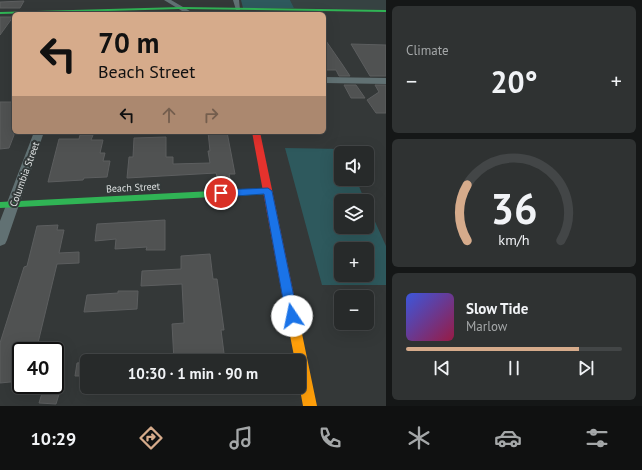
<!DOCTYPE html>
<meta charset="utf-8">
<style>
:root{--surface:#272a2a;--page:#2f3232;--text:#f1f3f6;--muted:#a4a7a8;--line:#434647;--accent:#d6ab8b}
body{margin:0;font-family:"PT Sans",sans-serif;background:var(--page);color:var(--text);height:100vh;display:flex;flex-direction:column;font-size:15px;white-space:nowrap}
*{box-sizing:border-box;margin:0}
p{font-size:13px;color:var(--muted)}
.icon{flex:none;width:22px;height:22px;fill:none;stroke:currentColor;stroke-width:2;stroke-linecap:round;stroke-linejoin:round}
.map{position:relative;flex:1;overflow:hidden}
.side{display:flex;flex-direction:column;gap:6px;padding:6px;background:#151717;width:256px}
.side>*{flex:none}
.hud{position:absolute;left:12px;top:12px;width:314px;height:122px;border-radius:6px;box-shadow:0 4px 16px #0002,0 0 0 1px var(--line);background:#d6ab8b;color:#111;overflow:hidden}
.controls{position:absolute;left:334px;top:146px;display:grid;gap:8px}
.controls a{display:grid;place-items:center;width:40px;height:40px;border-radius:6px;background:var(--surface);box-shadow:0 4px 16px #0002,0 0 0 1px var(--line);font-size:20px}
.speed{position:absolute;left:12px;top:342px;display:flex;gap:8px;font-size:20px;font-weight:700;text-align:center}
.speed>*{display:grid;place-content:center;width:52px;height:52px;border-radius:50%;background:var(--surface);box-shadow:0 4px 16px #0002,0 0 0 1px var(--line);line-height:1}
.speed .limit{border:2px solid #111;border-radius:6px;background:#fff;color:#111}
.pin{position:absolute;display:grid;place-items:center;width:34px;height:34px;color:#fff;margin:-17px;border:2px solid #fff;border-radius:50%;box-shadow:0 1px 4px #0007}
.me{position:absolute;width:44px;margin:-22px;rotate:349deg;stroke-linejoin:round;filter:drop-shadow(0 0 3px #0008)}
.turn{display:flex;align-items:center;gap:14px;height:84px;padding:0 20px;font-size:18px}
.turn .icon{width:52px;height:52px;stroke-width:2.5}
.turn b{display:block;font-size:28px;line-height:34px}
.lanes{display:flex;align-items:center;height:38px;padding:0 20px;background:#0003;justify-content:center;gap:20px;direction:ltr}
.lanes .off{opacity:.35}
.big{font-size:30px;font-weight:700;line-height:1.1}
.side .tile{flex:1;display:flex;flex-direction:column;justify-content:center;gap:6px;min-width:0;padding:0 14px;border-radius:6px;background:var(--page)}
.side .dial{align-items:center;gap:0}
.dial svg{height:104px;overflow:visible;fill:none;stroke:var(--line);stroke-width:7;stroke-linecap:round;text-anchor:middle}
.dial text{fill:var(--text);stroke:none}
.song{display:flex;align-items:center;gap:12px}
.cover{width:48px;height:48px;border-radius:6px;background:linear-gradient(135deg,hsl(230 70% 55%),hsl(340 70% 35%))}
.played{height:4px;border-radius:2px;background:linear-gradient(90deg,var(--accent) 80%,var(--line) 80%)}
.keys{display:flex;justify-content:space-around;direction:ltr}
.heat{display:flex;justify-content:space-between;align-items:center;font-size:22px;direction:ltr}
.trip{position:absolute;left:80px;top:354px;width:226px;height:40px;border-radius:6px;background:var(--surface);box-shadow:0 4px 16px #0002,0 0 0 1px var(--line);font-weight:700;line-height:40px;text-align:center}
.dock{display:flex;height:64px;justify-content:space-around;align-items:center;background:#101111;color:var(--muted)}
.dock .icon{width:28px;height:28px}
.dock .on{color:var(--accent)}
.dock b{font-size:18px;color:var(--text)}
main{display:flex;flex:1;min-height:0}
.map>svg:first-child{display:block}
</style>
<main>
<div class="map">
<svg width="386" height="406" viewBox="0 0 386 406">
<rect width="100%" height="100%" fill="#343838"/>
<path fill="#364242" d="M290 0H386V10L294 8Z"/>
<path fill="#2e595d" fill-rule="evenodd" d="M241 0H290L294 8H243Z
M285 148 342 149 344 153H341V179H356L365 201H341V227H367V204L386 246V285H322ZM341 249H367V275H341Z"/>
<path fill="#505252" stroke="#5c5e5f" d="M24 1 20 8H0V2Z
M0 17H13L0 35Z
M324 38 342 64 350 76H339L336 70H324Z
M351 44 386 45V76H370Z
M344 85H356L365 98H351Z
M375 85H386V113H376L367 100 379 92Z
M0 102H14V135L9 148 0 149Z
M208 132H227L235 174H229L230 179 218 180 216 173 127 178 129 157H133L134 138 166 137V157H173V164L210 163 208 151H210Z
M80 135H93L91 140H103L100 153H105L103 161H110L107 177 84 178 83 180 48 182 59 139H79Z
M165 220V250H146L147 247 115 249 116 239 95 241 97 224Z
M58 225 57 230H64L59 253 79 252V263L57 264 37 347 21 349V381L0 383V343L24 267 27 266 37 226Z
M210 254 213 279H217L224 330H221L225 361H174L172 324 184 323 182 284 141 286 142 271 181 269V256Z
M118 291H138L137 309 84 312 87 295 118 293Z
M87 362V376H75L77 363Z
M43 390 60 391 56 404 39 403Z"/>
<g fill="none" stroke-linecap="round" stroke-linejoin="round">
<path fill="#617173" fill-rule="evenodd" d="M164 0H171L195 14H187Z
M233 0H239L240 10H236Z
M324 77 386 78V84L324 83Z
M34 132H44L7 240 5 244 0 246V221Z"/>
<path fill="#30b455" fill-rule="evenodd" d="M181 7 386 10V12L181 9 0 14V12Z
M268 188 272 191 268 194 0 208V202Z"/>
<path fill="#ff9f0a" fill-rule="evenodd" d="M289 295 293 296 295 300 317 406H303L299 384V361H295L283 300 285 296Z"/>
<path fill="#e5322d" fill-rule="evenodd" d="M252 132H260L295 300 293 304 289 305 285 304 283 300Z"/>
</g>
<path fill="#1a73e8" stroke="#114b97" d="M268 188 272 191 298 316 296 320 292 322 288 320 286 316 264 194 221 197 216 193 221 190Z"/>
<g text-anchor="middle" stroke-width="4" stroke-linejoin="round" paint-order="stroke">
<g font-size="10" fill="#dee1e1" stroke="#333939">
<text transform="translate(24 174) rotate(-70)" y="4">Columbia Street</text>
<text transform="translate(133 187) rotate(-3)" y="4">Beach Street</text>
</g>
</g>
</svg>
<div class="controls">
<a><svg class="icon" aria-label="sound" viewBox="0 0 24 24"><path d="M4 9h4l5-4v14l-5-4H4zM17 9q2 3 0 6"/></svg></a>
<a><svg class="icon" aria-label="layers" viewBox="0 0 24 24"><path d="M12 4l9 5-9 5-9-5zM3 14l9 5 9-5"/></svg></a>
<a>+</a>
<a>−</a>
</div>
<div class="speed"><div class="limit">40</div></div>
<div class="pin" style="left:221px;top:193px;background:#d93025"><svg class="icon" aria-label="arrive" viewBox="0 0 24 24"><path d="M6 21V4h12l-3 4 3 4H6"/></svg></div>
<svg class="me" style="left:292px;top:316px" viewBox="-20 -20 40 40"><circle r="19" fill="#fff"/><path d="M0-13L10 11 0 6-10 11z" fill="#1a73e8"/></svg>
<div class="trip">10:30 · 1 min · 90 m</div>
<div class="hud">
<div class="turn"><svg class="icon" aria-label="left" viewBox="0 0 24 24"><path d="M17 20v-9H6M10 6l-5 5 5 5"/></svg><div><b>70 m</b>Beach Street</div></div>
<div class="lanes"><svg class="icon" aria-label="left" viewBox="0 0 24 24"><path d="M17 20v-9H6M10 6l-5 5 5 5"/></svg><svg class="icon off" aria-label="ahead" viewBox="0 0 24 24"><path d="M12 20V5M6 11l6-6 6 6"/></svg><svg class="icon off" aria-label="right" viewBox="0 0 24 24"><path d="M7 20v-9h11M14 6l5 5-5 5"/></svg></div>
</div>
</div>
<section class="side">
<div class="tile"><p>Climate</p>
<div class="heat"><a>−</a><b class="big">20°</b><a>+</a></div>
</div>
<div class="tile dial"><svg viewBox="0 0 100 80">
<path d="M14 69A42 42 0 1 1 86 69"/>
<path d="M14 69A42 42 0 0 1 14 26" stroke="#d6ab8b"/>
<text x="50" y="56" font-size="32" font-weight="700">36</text>
<text x="50" y="72" font-size="11">km/h</text>
</svg></div>
<div class="tile">
<div class="song"><i class="cover"></i><div><b>Slow Tide</b><p>Marlow</p></div></div>
<div class="played"></div>
<div class="keys"><svg class="icon" aria-label="previous" viewBox="0 0 24 24"><path d="M18 5L8 12l10 7zM5 5v14"/></svg><svg class="icon" aria-label="pause" viewBox="0 0 24 24"><path d="M8 5v14M16 5v14"/></svg><svg class="icon" aria-label="next" viewBox="0 0 24 24"><path d="M6 5l10 7-10 7zM19 5v14"/></svg></div>
</div>
</section>
</main>
<nav class="dock">
<b>10:29</b>
<svg class="icon on" aria-label="directions" viewBox="0 0 24 24"><path d="M12 3l9 9-9 9-9-9zM9 14v-3h6M13 9l2 2-2 2"/></svg>
<svg class="icon" aria-label="music" viewBox="0 0 24 24"><path d="M9 18V5l10-2v13"/><circle cx="6" cy="18" r="3"/><circle cx="16" cy="16" r="3"/></svg>
<svg class="icon" aria-label="phone" viewBox="0 0 24 24"><path d="M5 4h4l2 5-3 2q2 4 5 5l2-3 5 2v4C11 20 4 13 5 4z"/></svg>
<svg class="icon" aria-label="climate" viewBox="0 0 24 24"><path d="M12 3v18M4 7l16 10M4 17L20 7"/></svg>
<svg class="icon" aria-label="car" viewBox="0 0 24 24"><path d="M5 17H2v-5l4-1 3-4h7l3 4 3 1v5h-3M9 17h6M6 11h13"/><circle cx="7" cy="17" r="2"/><circle cx="17" cy="17" r="2"/></svg>
<svg class="icon" aria-label="filters" viewBox="0 0 24 24"><path d="M4 7h16M4 17h16"/><circle cx="9" cy="7" r="2"/><circle cx="15" cy="17" r="2"/></svg>
</nav>
